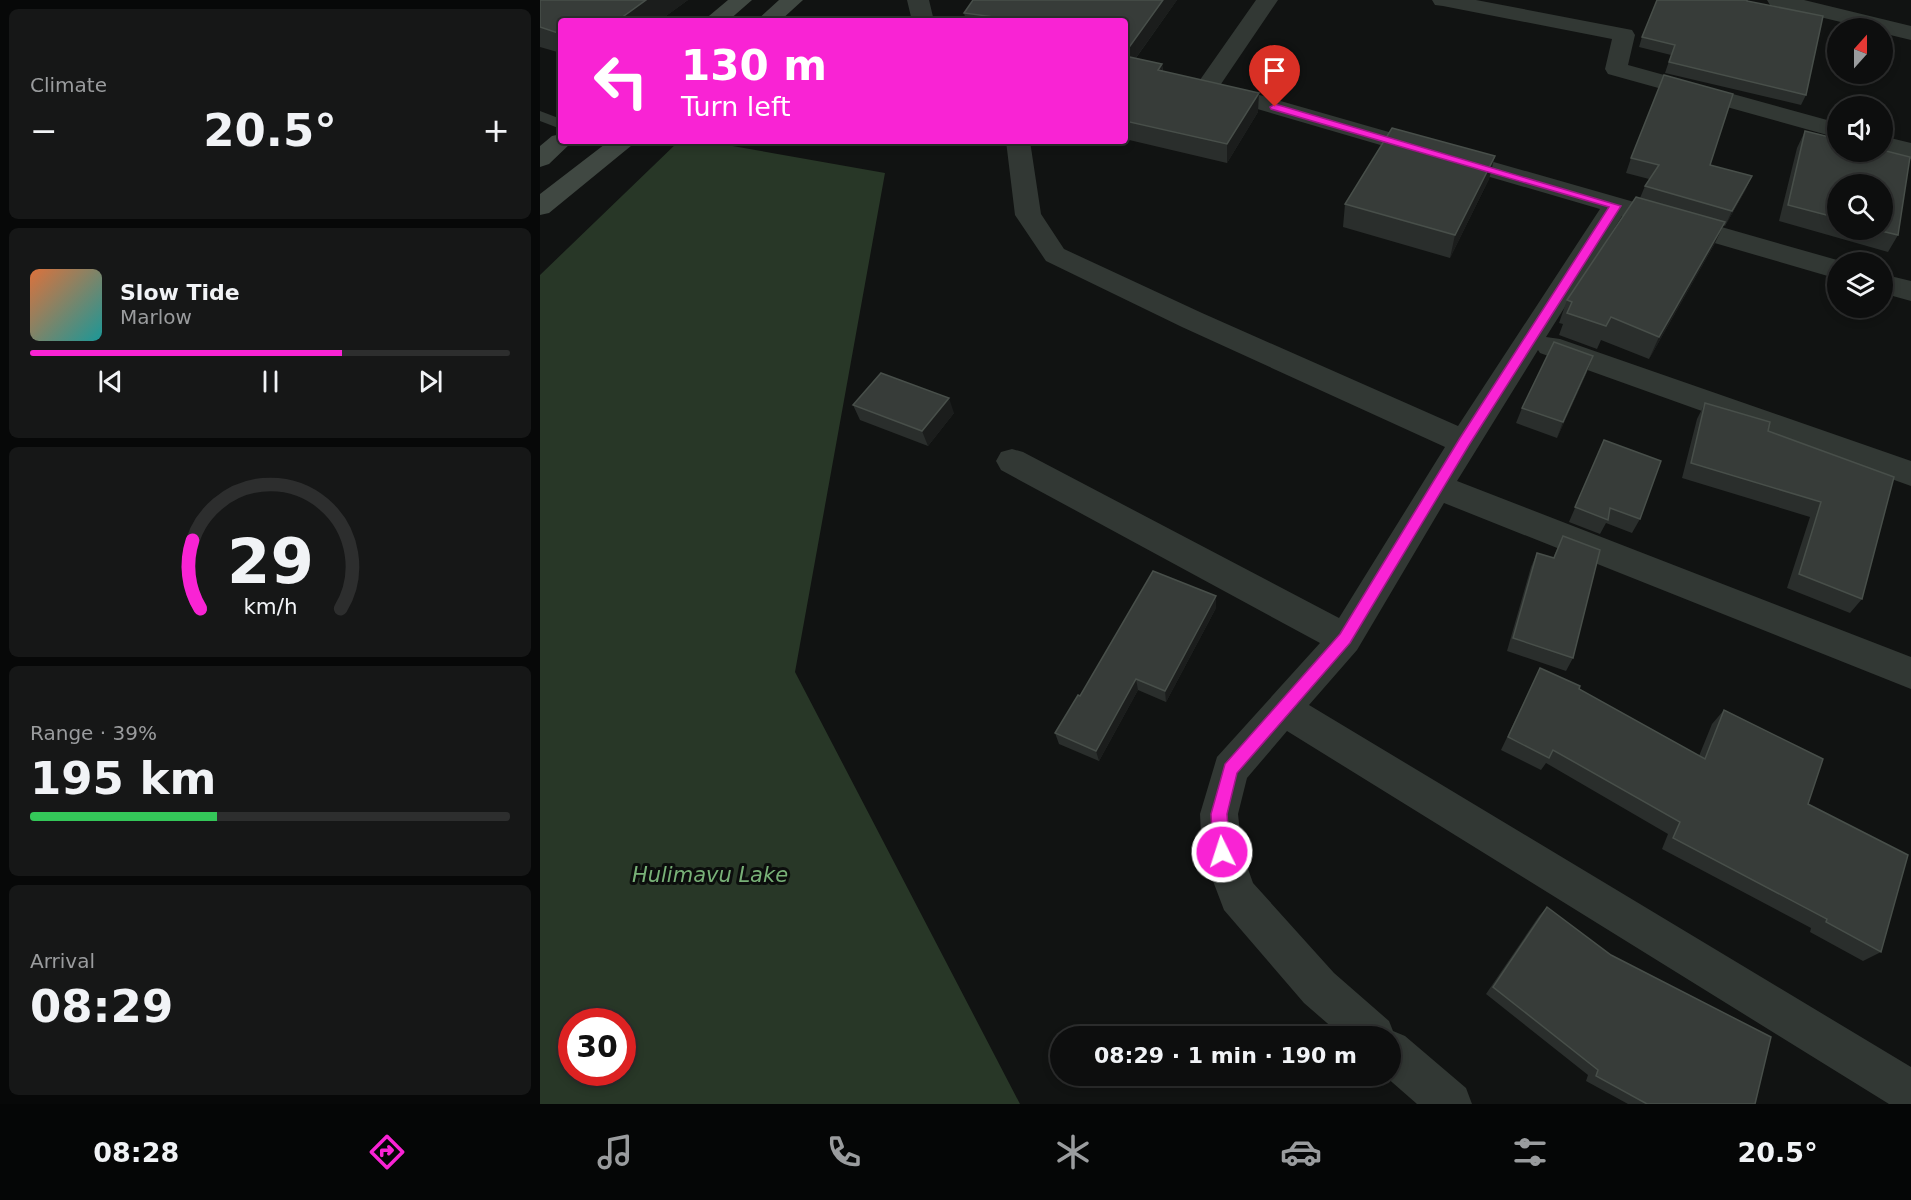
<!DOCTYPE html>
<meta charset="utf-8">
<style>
:root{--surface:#0d0e0e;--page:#161717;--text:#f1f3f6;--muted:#9a9c9e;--line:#2d2e2e;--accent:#f923d4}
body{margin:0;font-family:"DejaVu Sans",sans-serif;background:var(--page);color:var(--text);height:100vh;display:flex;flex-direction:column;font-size:22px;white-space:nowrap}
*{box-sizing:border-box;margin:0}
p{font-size:20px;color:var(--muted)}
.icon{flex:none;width:33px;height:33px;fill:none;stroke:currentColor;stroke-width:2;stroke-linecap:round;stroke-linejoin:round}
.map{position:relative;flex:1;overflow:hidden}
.sheet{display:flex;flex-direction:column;gap:9px;padding:9px;background:#070808;width:540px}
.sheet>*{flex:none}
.hud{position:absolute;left:18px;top:18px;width:570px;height:126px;border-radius:6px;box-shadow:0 3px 9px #0003,0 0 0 2px var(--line);background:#f923d4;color:#fff;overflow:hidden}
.needle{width:39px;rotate:21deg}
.controls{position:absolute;left:1287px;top:18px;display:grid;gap:12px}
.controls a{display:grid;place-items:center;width:66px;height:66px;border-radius:50%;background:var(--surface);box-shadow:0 3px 9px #0003,0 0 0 2px var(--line);font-size:30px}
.speed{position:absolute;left:18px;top:1008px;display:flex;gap:12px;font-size:30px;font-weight:700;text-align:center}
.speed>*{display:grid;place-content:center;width:78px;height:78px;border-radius:50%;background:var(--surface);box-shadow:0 3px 9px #0003,0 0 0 2px var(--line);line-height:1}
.speed .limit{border:9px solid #d22;background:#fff;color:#111}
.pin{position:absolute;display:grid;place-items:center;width:51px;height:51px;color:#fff;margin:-62px -26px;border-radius:50% 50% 50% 0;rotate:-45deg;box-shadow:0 0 6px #0007}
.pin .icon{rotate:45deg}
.me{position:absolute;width:66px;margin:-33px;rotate:356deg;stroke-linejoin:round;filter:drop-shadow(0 0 4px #0008)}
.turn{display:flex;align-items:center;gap:21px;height:126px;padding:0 24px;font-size:27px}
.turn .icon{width:78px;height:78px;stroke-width:2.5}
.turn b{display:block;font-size:42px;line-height:51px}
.big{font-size:45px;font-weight:700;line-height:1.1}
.sheet .widget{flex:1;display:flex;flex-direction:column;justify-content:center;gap:9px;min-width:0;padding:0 21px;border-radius:9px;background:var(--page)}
.sheet .dial{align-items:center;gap:0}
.dial svg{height:156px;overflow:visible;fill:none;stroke:var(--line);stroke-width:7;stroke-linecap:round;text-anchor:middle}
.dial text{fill:var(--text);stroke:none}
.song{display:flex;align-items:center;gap:18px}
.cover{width:72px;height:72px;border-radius:9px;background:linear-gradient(135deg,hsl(20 70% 55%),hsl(180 70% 35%))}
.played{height:6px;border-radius:3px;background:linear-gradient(90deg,var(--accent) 65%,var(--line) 65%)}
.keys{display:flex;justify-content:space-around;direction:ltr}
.heat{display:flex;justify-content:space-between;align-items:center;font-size:33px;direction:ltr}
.charge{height:9px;border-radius:4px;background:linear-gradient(90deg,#34c759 39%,var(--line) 0)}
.trip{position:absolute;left:510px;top:1026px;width:351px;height:60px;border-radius:30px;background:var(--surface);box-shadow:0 3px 9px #0003,0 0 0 2px var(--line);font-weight:700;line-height:60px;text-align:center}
.tabs{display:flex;height:96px;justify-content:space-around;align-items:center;background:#050606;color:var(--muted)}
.tabs .icon{width:42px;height:42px}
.tabs .active{color:var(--accent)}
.tabs b{font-size:27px;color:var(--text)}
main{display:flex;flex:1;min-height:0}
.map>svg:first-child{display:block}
</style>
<main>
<section class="sheet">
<div class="widget"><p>Climate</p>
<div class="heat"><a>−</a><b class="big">20.5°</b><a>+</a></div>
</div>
<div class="widget">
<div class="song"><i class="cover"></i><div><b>Slow Tide</b><p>Marlow</p></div></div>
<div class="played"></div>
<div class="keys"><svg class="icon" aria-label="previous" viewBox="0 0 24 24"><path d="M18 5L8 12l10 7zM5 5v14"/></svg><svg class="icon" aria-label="pause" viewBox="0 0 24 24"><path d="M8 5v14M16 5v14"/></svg><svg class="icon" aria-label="next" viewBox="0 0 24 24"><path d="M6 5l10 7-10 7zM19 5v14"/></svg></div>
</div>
<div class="widget dial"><svg viewBox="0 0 100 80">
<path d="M14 69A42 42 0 1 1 86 69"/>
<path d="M14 69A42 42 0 0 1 10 34" stroke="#f923d4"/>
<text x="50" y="56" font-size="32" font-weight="700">29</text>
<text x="50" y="72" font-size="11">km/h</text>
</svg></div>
<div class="widget"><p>Range · 39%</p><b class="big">195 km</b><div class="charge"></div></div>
<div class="widget"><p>Arrival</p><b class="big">08:29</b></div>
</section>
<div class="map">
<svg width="1371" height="1104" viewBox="0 0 1371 1104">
<rect width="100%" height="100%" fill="#111312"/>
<path fill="#283727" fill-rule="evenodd" d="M139 141H164L345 173 255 672 480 1104H0V275ZM32 1022H82V1072H32Z"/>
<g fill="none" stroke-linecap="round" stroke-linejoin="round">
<path fill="#323834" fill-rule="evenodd" d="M0 111 21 119V129L0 121Z"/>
<path fill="#323834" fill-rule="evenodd" d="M367 0H389L394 21H372Z
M716 0H738L681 84 1304 262H1298V279L1082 216 1006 337 1020 339 1371 461V486L1000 353 998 350 917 481 1371 657V689L904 503 817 650 769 705 1371 1067V1104H1349L747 731 707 778 698 814 702 852 713 883 794 973 849 1021 853 1031 865 1036 926 1088 932 1104H877L845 1076H850V1036H802L764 1003 684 910 662 852 660 814 677 757 780 643 461 470 456 461 461 452 472 449 483 452 799 618 905 447 642 327 506 261 475 215 466 141H490L501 214 524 249 662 313 918 426 1060 209 659 92 655 87Z
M892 0H936L1092 30 1095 35 1088 65 1298 123V138L1068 74 1065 69 1072 39 903 6 895 5Z
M1227 0H1264L1371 26V40L1342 33V28H1326L1230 5Z
M1342 136 1371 143V159L1342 151Z
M1342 274 1371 281V301L1342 293Z"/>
<path fill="#404842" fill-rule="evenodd" d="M188 0H212L188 21H163Z
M239 0H263L240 21H216Z
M21 134V141H33L9 164 0 167V146L12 136Z
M69 141H97L9 213 0 215V194Z"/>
</g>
<path fill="#2a2e2c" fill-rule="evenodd" d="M0 0H148L119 21H21V53L0 47Z
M433 0H637L596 58 622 64 623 71 718 112 687 163 585 139V21H426L424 13Z
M1207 1 1266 95 1261 105 1125 73 1131 55 1099 47 1102 37Z
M1265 131 1358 235 1348 252 1239 221 1257 148ZM1298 184 1342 230H1298Z
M955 156 949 179 910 258 803 227 805 204Z
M1091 158 1170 165 1212 176 1205 191 1185 226 1183 225 1174 245 1109 359 1061 340 1057 349 1019 335 1023 324 1019 323 1027 300 1100 198 1105 186 1109 179 1086 173Z
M1047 372 1017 438 976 423 982 408Z
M1165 403 1228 431 1354 477 1322 599 1310 613 1247 588 1270 517 1142 478 1157 419Z
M313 405 414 413 388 446 320 420Z
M1064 440 1100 519 1092 533 1066 523 1060 534 1029 522Z
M1023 536 1033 658 1026 671 967 651 991 567 997 553 1013 558Z
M676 608 626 702 598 690 559 761 519 744 515 733 540 696Z
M1000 668 1159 756 1172 724 1184 710 1268 804 1341 952 1323 961 1270 932 1271 928 1122 849 1128 834 1006 763 1001 770 961 750Z
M1007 907 1215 1104H1088L1046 1081 1048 1075 946 994 999 916Z"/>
<path fill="#1b1d1c" d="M106 0H148L119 21H77Z
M623 0H637L585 73V53Z
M622 64 623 83 618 70Z
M719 93 718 112 687 163V144Z
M955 156 949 179 910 258 915 235Z
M1212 176 1205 191 1185 226 1192 211Z
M1185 222 1174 245 1109 359 1119 337Z
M1053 356 1047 372 1017 438 1023 422Z
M409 398 414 413 388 446 382 431Z
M676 596V608L626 702 625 691Z
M596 679 598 690 559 761 556 751Z"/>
<path fill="#373c39" stroke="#484f4a" stroke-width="1.5" d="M0 0H106L77 21H21V34L0 27Z
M433 0H623L585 53V21H484L424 13Z
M1117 0H1207V1L1283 16 1266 95 1129 62 1135 45 1102 37Z
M585 56 622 64 618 70 719 93 687 144 585 121Z
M1124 75 1193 94 1170 165 1212 176 1192 211 1105 186 1119 165 1091 158Z
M852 128 955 156 915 235 805 204Z
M1265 131 1298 139V152H1342V150L1370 157 1358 235 1337 230H1342V184H1298V218L1248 205Z
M1096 197 1185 222 1119 337 1071 317 1066 326 1027 313 1032 302 1027 300Z
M1014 342 1053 356 1023 422 982 408Z
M341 373 409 398 382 431 313 405Z
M1165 403 1230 422 1228 431 1354 477 1322 599 1259 574 1281 502 1151 463Z
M1064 440 1121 461 1100 519 1070 508 1068 520 1035 507Z
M1023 536 1060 550 1033 658 973 638 997 553 1014 558Z
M613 571 676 596 625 691 596 679 556 751 515 733 538 695 540 696Z
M1000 668 1040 686 1039 689 1165 759 1184 710 1283 759 1268 804 1368 855 1341 952 1286 922 1287 919 1133 838 1140 822 1013 750 1009 758 968 737Z
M1007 907 1071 955 1231 1037 1215 1104H1107L1056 1076 1058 1070 953 987Z"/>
<path fill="#f923d4" stroke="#a2178a" stroke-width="1.5" d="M735 104 1081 206 929 445 810 643 697 773 687 814 690 852 687 858 682 860 676 858 673 852 671 814 685 764 800 634 920 438 1069 207 731 109 730 107Z"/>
<g text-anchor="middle" stroke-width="6" stroke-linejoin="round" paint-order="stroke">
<g font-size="21" font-style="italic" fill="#78b177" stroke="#0c0e0d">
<text x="170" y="882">Hulimavu Lake</text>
</g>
</g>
</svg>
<div class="controls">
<a><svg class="needle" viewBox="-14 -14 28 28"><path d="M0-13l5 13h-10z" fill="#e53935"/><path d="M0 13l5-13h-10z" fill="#9a9c9e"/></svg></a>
<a><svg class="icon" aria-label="sound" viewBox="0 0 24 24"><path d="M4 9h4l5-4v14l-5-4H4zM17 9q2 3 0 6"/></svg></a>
<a><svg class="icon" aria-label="search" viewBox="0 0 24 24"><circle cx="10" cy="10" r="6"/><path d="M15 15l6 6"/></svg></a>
<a><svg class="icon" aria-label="layers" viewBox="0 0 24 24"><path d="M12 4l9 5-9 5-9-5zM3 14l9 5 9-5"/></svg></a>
</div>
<div class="speed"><div class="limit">30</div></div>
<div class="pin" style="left:735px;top:107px;background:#d93025"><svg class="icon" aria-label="arrive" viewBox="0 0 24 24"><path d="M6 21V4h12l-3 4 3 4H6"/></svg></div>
<svg class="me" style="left:682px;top:852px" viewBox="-20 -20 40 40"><circle r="17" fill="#f923d4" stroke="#fff" stroke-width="3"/><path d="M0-11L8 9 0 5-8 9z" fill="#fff"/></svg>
<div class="trip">08:29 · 1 min · 190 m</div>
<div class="hud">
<div class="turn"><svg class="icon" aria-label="left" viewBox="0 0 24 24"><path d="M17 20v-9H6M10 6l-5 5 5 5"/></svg><div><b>130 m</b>Turn left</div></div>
</div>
</div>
</main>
<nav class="tabs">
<b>08:28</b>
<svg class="icon active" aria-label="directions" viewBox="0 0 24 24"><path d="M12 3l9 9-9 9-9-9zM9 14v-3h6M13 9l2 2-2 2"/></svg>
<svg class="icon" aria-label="music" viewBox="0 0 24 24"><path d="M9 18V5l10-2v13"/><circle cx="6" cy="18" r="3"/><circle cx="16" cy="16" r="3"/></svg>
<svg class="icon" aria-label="phone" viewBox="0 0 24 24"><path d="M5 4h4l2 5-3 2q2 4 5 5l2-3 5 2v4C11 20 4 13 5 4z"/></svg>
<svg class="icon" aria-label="climate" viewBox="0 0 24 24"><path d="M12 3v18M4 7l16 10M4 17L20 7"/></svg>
<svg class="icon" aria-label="car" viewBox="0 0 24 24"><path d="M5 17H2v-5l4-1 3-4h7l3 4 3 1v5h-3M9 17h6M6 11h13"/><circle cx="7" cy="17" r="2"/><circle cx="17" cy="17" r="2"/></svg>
<svg class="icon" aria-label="filters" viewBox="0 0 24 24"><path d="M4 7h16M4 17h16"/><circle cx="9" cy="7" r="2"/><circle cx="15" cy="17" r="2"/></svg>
<b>20.5°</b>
</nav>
